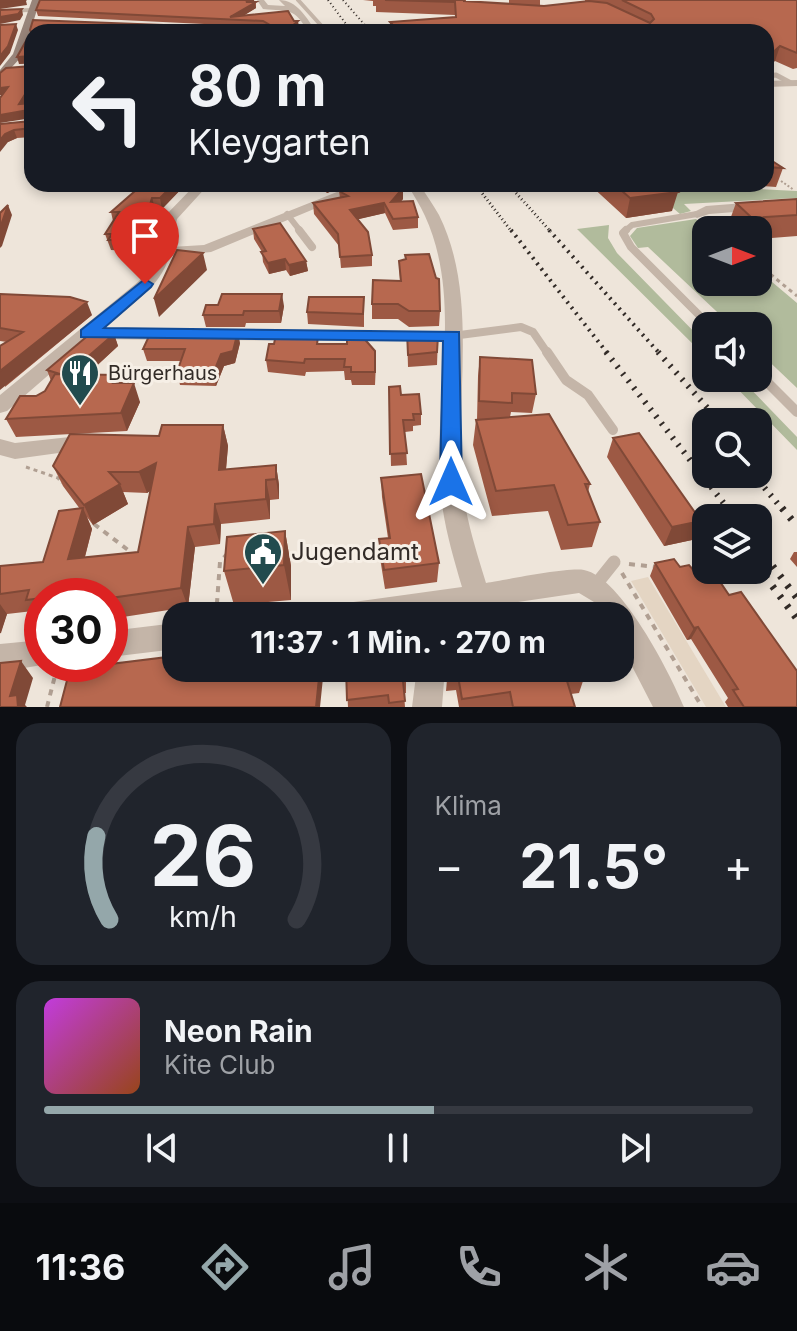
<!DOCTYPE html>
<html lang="de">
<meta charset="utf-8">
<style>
:root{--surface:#171b24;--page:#20242c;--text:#f1f3f6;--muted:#9ea1a6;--line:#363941;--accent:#94a7aa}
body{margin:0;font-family:Inter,sans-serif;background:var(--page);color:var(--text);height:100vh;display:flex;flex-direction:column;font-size:30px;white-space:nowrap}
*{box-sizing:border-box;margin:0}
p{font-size:26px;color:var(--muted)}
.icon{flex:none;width:44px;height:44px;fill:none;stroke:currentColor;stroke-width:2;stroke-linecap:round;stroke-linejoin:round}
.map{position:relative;height:707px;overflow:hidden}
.details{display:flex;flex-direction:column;gap:16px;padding:16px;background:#0d0f14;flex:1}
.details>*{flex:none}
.hud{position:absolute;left:24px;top:24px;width:750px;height:168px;border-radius:24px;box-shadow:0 4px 12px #0003;background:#171b24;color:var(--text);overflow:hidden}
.needle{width:52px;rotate:90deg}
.buttons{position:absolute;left:692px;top:216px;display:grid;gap:16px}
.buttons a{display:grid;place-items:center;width:80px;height:80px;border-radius:16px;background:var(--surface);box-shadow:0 4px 12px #0003;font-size:40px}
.speed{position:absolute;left:24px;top:578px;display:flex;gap:16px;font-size:40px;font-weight:700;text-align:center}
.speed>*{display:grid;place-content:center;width:104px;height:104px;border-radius:50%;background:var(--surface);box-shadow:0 4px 12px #0003;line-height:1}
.speed .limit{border:12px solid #d22;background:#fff;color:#111}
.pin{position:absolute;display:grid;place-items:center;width:68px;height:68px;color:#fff;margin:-82px -34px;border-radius:50% 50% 50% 0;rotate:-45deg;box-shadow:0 0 8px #0007}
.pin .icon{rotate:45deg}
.me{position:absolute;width:88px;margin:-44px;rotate:0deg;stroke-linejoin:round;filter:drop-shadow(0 0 6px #0008)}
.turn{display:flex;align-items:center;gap:28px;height:168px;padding:0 32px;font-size:36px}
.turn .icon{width:104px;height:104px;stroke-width:2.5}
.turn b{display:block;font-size:56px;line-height:68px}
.big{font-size:60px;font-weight:700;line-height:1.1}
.details .widget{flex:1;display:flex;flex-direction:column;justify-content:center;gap:12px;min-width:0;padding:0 28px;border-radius:24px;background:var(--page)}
.details .dial{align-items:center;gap:0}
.dial svg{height:208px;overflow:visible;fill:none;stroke:var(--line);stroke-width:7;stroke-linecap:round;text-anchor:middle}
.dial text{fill:var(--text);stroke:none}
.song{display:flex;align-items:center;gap:24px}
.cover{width:96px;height:96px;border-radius:12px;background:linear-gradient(135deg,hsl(290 70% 55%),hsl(20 70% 35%))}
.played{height:8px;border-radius:4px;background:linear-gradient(90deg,var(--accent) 55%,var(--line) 55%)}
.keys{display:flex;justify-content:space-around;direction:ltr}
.heat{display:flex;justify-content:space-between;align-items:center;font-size:44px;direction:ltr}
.details .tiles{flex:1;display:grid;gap:16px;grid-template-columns:1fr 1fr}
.widget:last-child{grid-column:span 2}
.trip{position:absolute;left:162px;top:602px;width:472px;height:80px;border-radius:24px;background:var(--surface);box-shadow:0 4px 12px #0003;font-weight:700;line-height:80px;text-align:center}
.tab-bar{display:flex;height:128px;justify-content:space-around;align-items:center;background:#090b0e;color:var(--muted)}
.tab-bar .icon{width:56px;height:56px}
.tab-bar .current{color:var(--accent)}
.tab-bar b{font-size:36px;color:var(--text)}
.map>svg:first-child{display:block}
</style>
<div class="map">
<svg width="797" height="707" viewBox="0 0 797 707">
<rect width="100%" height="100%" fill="#eee5da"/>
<path fill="#b1bb9c" d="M662 184 797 191V198L684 204 691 211 680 214 660 197Z
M696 219 709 230H706V282H758V270L797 303V388L758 351V326H732L648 247 638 248 630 236 637 228Z
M609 225 608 238 617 253 706 344V357L577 229Z
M727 378H740L797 437V450Z"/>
<path fill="#e4d5c3" d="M648 577 726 707H706L631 581Z"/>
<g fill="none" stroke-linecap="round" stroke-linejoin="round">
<path stroke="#b09f92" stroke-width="2" stroke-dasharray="2 2" stroke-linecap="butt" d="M781 181 794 190
M709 224 717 230"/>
<path stroke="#b09f92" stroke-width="3" stroke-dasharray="4 4" stroke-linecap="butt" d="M758 264 797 296
M26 467 58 478 62 483"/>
<path stroke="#b09f92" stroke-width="4" stroke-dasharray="6 6" stroke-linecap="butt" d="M94 524 132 553
M706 526 701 528 706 541
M629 564 657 567
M689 569 703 568 706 559
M622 573 702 707
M216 616 220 562 227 554
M47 707 58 664"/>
<path stroke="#c4b5a8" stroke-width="4" d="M298 0 327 32"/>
<path stroke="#c4b5a8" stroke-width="5" d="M766 76 776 75 791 83"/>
<path stroke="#c4b5a8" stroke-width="6" d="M287 214 301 232
M624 232 632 225 697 214"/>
<path stroke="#c4b5a8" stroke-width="8" d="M299 230 312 247
M626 230 623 233 631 247 710 326
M452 336 521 327 533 332 548 354"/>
<path stroke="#c4b5a8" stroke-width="10" d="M547 352 566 380 588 395 613 430
M758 373 797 412"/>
<path stroke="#c4b5a8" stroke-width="13" d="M594 587 614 562"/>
<path fill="#c4b5a8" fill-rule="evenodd" d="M257 0H264L268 5 285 6 279 0C297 0 307 18 316 32H308C294 7 290 12 263 9Z
M33 8 30 12 0 13V9Z
M797 80V86L766 87V81Z
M196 184H209L177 219 171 247 204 245 357 184H374L211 252 169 256C162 287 125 309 102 329L174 331 180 332 183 336 180 340 90 339 7 411 0 413V395L139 281 152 265 163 218Z
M407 184H419C426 194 433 205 439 215 479 296 455 395 462 482 465 517 476 550 486 583 506 580 567 567 584 570 621 577 670 673 684 707H653L620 643V616H604L594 602 579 593 422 616H326L330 607 339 604 462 587C452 553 442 519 440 484 434 397 463 299 425 216 420 205 413 194 407 184Z
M797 199V207L709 214 697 218 690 214 706 206Z
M215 331H430L439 336 430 341 209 340 206 336Z
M88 435 95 438 98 443 95 448 15 459 0 455V439L15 443Z
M176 623V649L110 657V631Z
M42 640V664H48L0 672V644Z
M417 668H445L442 707H412Z"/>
<path fill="#98857a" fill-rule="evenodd" d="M32 0H40L23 55 0 80V70L13 54Z"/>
<path stroke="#322b27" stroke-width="2" stroke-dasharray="1 3" stroke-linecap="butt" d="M328 0 352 32
M343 0 371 32"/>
<path stroke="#322b27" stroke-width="3" stroke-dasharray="1 3" stroke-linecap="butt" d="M475 184 512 232
M508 184 551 232"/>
<path stroke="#322b27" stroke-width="4" stroke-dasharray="2 5" stroke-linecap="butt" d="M511 230 608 354
M549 230 660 354"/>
<path stroke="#322b27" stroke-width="6" stroke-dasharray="2 7" stroke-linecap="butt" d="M606 352 729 510
M658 352 720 422
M753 474 783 510"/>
<path stroke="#322b27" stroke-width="7" stroke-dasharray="3 9" stroke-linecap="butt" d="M727 508 735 518
M782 508 797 526
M758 547 797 598
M758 567 797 619"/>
</g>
<path fill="#9d5944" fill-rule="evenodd" d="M363 0H466V1L509 4V0H540V6H544L585 2V0H797V68L793 69 775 61 766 32 455 17V15L376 12V6H373V1Z
M254 2H256V8L244 15 299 27 293 32H32V36L30 30 267 29 264 27 38 16 36 10Z
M390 22 400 32H390Z
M32 37V95L27 104 32 103V137L17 138 8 142 0 124 31 121V118L2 95H0V73L32 66V63L19 64Z
M766 157 783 168 776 187 730 184H766Z
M186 184 162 209 155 208 150 225 134 251 111 250 105 234 113 221 111 212Z
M315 184H350L327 193Z
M589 184H668L672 211 626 218Z
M339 191 403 199 400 202 418 217V228L393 230 385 213 358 219 372 255V266L341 268 339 246 314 214 313 203 340 198Z
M797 199V236L758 239V230H733L728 225 736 203Z
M253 229 306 261 308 271 290 276 286 270 269 274 263 262 262 252 254 239Z
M405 255 440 311 439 326 409 327 398 319H372V304L400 281 399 261 405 260Z
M0 294 92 315 5 387 7 342 0 341Z
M364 297V327L308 324 307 312Z
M284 306 281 323H246L245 327H206L203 315Z
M407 332 438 336 437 365 408 367Z
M114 334 118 346 87 375H117L120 383 140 402 127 431 16 437 6 419 45 391 51 381 47 370Z
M240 343 235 363 224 366 216 386 180 385 177 372 181 361H147L143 349Z
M318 344 376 363 375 385H352L351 380H345L344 371 306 372 305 376 268 372 266 360Z
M480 357 536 394 532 413 511 412 510 417 590 484 588 492 600 522 592 547 561 550 548 511 492 516 473 445 476 420H477L478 376Z
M389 387 401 395 421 414V425L413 426V431L405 432 407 465 391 466Z
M223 425 228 446 226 470 276 465 279 485V499L270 500V519L221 524 220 544 195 547 188 607 110 619V596H42V619H38L33 611 7 614 0 634V566L43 562 80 509 63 486 53 466 159 436ZM150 491 138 552 85 557 92 529 87 517 93 525 128 504 123 492 147 493Z
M613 438 701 521 692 540 664 546 607 457Z
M381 478 439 563 437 582 385 589 380 558 379 539 388 538 382 497Z
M285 531 291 566V600L234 605 224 571Z
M794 552H797V567L790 559Z
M655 563 680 567 797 707H728L725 702 728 698 691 639 687 640 650 576Z
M346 668 406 681V693H404L405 707H348Z
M448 668H581L584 678 579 693 571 694 575 707H459L456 690 446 691Z"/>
<path fill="#804937" d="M20 0H27L26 1 27 5 0 9V2Z
M250 0H254L256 8 237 20 230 17 246 2Z
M22 9 23 15 20 20 0 24V17Z
M298 21 299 27 293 32H285Z
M16 24 18 30 10 53 0 66V56Z
M780 46 775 61 766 69V55Z
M32 56V63L19 64 17 57Z
M32 83V95L22 111 29 110 32 118 0 123V115L19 104Z
M8 87 11 95H0V88Z
M14 130 17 138 8 142 0 152V140L5 134Z
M174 184H186L162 209 160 198Z
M326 184H350L327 193Z
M403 188V199L391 213V202Z
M678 192 672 211 626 218 630 198Z
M152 198 155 208 150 225 134 251 131 240Z
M384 203 385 213 351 221 350 210Z
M8 205 12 215 2 246 0 248V228Z
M203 253 207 270 159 317 154 299Z
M285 259 286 270 269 274 268 263Z
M306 261 308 271 290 276 289 265Z
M282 294 284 306 281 323 279 311Z
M87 302 92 315 0 390V371Z
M238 331 240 343 235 363 224 366 216 386 213 374 221 354Z
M114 334 118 346 71 389 66 376Z
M134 383 140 402 127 431 121 413Z
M223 425 228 446 224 490 219 470Z
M156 463 163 483 147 493 139 472Z
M276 465 279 485V499L276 479Z
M266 480 270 500V519L266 499Z
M120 484 128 504 93 525 84 505Z
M215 504 221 524 220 544 214 524Z
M83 508 92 529 79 579 68 559Z
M701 521 692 540 664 546 672 527Z
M188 527 195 547 188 607 181 588Z
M285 531 291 566V600L284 565Z
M0 604 7 614 1 633H0Z
M698 627 691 639 687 640 694 628Z
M21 661 33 678 25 705 27 707H18L10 696Z
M320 668H324L320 707H316Z"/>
<path fill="#b7684f" stroke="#804937" stroke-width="2" d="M0 0H20L0 2Z
M40 0H250L246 2H256L230 17 288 11 294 21H298L285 32H32V34L30 30 33 20 267 29 270 25 263 21 36 10Z
M385 0H464V1L544 6 589 1 607 3 650 23 654 19 651 14 622 0H797V53L780 46 770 55H766V32H400L390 22 456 17 455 2Z
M22 9 18 14 0 17V10Z
M16 24 8 46 0 56V25Z
M326 30 327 32H288Z
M32 37V83L19 104 32 103V128L14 130 5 134 0 140V124L31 121 29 110 0 115V98L8 87 0 88V73L6 68 32 66V56L17 57 27 39Z
M766 157 783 168 766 167Z
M143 184H174L160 198H152L147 214 131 240H108L112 234H105L119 212H111Z
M356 184H399L403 188 391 202 413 201 418 217 393 219 384 203 350 210 368 232 372 255 340 257 338 234 313 203 348 196 339 191Z
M614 184H668L678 192 630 198Z
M797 199V215L752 218 736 203Z
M8 205 0 228V213Z
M280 223 306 261 289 265 285 259 268 263 261 252 266 251 253 229Z
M177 250 203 253 154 299Z
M429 254 436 278 439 279 440 311H409L398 304H372L373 280 401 281 399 261 406 259 405 255Z
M0 294 70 297 87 302 0 371V346L23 332 0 328Z
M222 294H282L279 311H244L243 315H203L206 305H218Z
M309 297H364L363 314 307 312Z
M238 331 233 351 221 354 213 374 177 372 185 349H143L150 334Z
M407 332H433L438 336 437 352 408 355Z
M91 333 114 334 68 374H60L47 370Z
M361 335 375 351V372H351V367H344L345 359H305L304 363 266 360 269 344H274L275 339 318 337 317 344H347V340Z
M480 357 532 360 536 394 512 393V403L479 401Z
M55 374 117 375 113 383H134L121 413 6 419 20 396H36L45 391Z
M400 386 401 395 419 394 421 414H413L414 420H403L407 453 390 454 389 387Z
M549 414 590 484H585L600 522 568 525 554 485 496 491 476 420Z
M162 425H223L219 470 276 465V479L266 480V499L215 504 214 524 188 527 181 588 110 598V596H42V598L26 600 29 590 0 594V566L43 562 59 511 83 508 68 559 138 552 156 463 139 472H109L120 484 84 505 53 466 70 434 159 436Z
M639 433 701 521 672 527 613 438Z
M421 474 439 563 384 570 379 539 390 538 381 478Z
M285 531 284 565 224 571 227 537Z
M674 559 680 567 689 565 694 571 706 568V570H712L729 595 741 592 797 671V707H744L733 690 738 689 698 627 694 628 655 563Z
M527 605 529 609 561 605 564 616 445 615Z
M176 656V668H320L316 707H60L70 669Z
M21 661 10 696 17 695 18 707H0V663Z
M346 668H405L406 681H403L405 701 389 703 388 695 347 700Z
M448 668H581L584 678 567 681 575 707H513L510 692 462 699 458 676 448 677Z"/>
<path fill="#1a73e8" stroke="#114b97" stroke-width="2" d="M145 279 153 284 151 287 104 328 459 332 462 482 459 489H443L440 482 443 341 81 337V330Z"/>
<defs>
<symbol id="restaurant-pin" viewBox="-11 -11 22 30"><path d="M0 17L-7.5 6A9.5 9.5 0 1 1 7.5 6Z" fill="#224b4e" stroke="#f6efe6"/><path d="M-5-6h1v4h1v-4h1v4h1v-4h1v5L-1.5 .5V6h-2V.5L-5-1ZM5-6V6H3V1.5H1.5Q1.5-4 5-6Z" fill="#fff"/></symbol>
<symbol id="civic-pin" viewBox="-11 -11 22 30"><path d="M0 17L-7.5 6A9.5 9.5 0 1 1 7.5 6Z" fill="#224b4e" stroke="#f6efe6"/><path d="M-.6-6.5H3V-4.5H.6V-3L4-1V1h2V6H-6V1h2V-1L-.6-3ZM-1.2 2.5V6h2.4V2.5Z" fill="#fff"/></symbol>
</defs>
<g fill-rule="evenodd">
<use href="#restaurant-pin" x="58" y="351" width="44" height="60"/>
<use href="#civic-pin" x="241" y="530" width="44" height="60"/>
</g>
<g text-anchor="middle" stroke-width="6" stroke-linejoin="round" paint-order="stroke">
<g font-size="20" fill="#322b27" stroke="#f6efe6" text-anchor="start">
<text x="108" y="380">Bürgerhaus</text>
</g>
<g font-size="24" fill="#322b27" stroke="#f6efe6" text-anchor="start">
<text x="291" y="560">Jugendamt</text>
</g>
</g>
</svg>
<div class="buttons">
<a><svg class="needle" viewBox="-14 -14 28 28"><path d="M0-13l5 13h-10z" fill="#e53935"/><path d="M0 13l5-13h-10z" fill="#9ea1a6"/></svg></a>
<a><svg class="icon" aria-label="sound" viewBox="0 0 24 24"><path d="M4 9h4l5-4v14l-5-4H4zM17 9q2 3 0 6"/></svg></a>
<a><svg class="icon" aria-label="search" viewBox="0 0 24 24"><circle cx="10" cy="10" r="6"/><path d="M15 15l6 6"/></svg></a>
<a><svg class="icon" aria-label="layers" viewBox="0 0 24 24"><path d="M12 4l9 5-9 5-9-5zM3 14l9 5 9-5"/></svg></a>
</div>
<div class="speed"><div class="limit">30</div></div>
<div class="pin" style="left:145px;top:284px;background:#d93025"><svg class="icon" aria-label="arrive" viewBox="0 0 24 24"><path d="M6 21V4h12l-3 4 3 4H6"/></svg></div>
<svg class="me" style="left:451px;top:482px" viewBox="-20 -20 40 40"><path d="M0-17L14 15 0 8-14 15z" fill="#1a73e8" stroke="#fff" stroke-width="4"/></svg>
<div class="trip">11:37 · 1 Min. · 270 m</div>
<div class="hud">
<div class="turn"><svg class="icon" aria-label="left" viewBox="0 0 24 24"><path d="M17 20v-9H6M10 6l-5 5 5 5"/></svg><div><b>80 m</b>Kleygarten</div></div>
</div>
</div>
<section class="details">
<div class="tiles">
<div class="widget dial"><svg viewBox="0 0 100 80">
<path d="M14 69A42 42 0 1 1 86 69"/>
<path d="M14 69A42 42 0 0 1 9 37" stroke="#94a7aa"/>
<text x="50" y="56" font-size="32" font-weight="700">26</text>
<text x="50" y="72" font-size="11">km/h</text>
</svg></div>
<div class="widget"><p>Klima</p>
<div class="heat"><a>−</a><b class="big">21.5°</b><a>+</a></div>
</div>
<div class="widget">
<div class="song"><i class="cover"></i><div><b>Neon Rain</b><p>Kite Club</p></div></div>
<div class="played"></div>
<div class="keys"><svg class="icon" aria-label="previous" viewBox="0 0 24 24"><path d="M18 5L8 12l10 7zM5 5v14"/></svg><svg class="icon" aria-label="pause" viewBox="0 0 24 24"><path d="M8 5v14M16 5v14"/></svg><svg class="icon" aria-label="next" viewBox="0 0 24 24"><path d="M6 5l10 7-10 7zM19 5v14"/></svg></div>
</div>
</div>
</section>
<nav class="tab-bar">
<b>11:36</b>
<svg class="icon current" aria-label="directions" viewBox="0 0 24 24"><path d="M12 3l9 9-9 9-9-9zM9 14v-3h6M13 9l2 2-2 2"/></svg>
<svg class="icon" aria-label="music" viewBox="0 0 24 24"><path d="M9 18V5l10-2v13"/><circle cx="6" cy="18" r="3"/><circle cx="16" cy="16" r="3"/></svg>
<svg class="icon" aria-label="phone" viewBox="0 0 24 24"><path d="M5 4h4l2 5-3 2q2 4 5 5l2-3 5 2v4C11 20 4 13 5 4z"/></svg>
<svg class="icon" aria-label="climate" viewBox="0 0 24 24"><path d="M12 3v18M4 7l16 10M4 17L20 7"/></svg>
<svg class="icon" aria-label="car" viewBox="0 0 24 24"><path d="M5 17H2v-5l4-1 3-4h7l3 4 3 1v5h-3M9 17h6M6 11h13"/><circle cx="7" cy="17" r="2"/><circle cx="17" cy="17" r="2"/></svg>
</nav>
